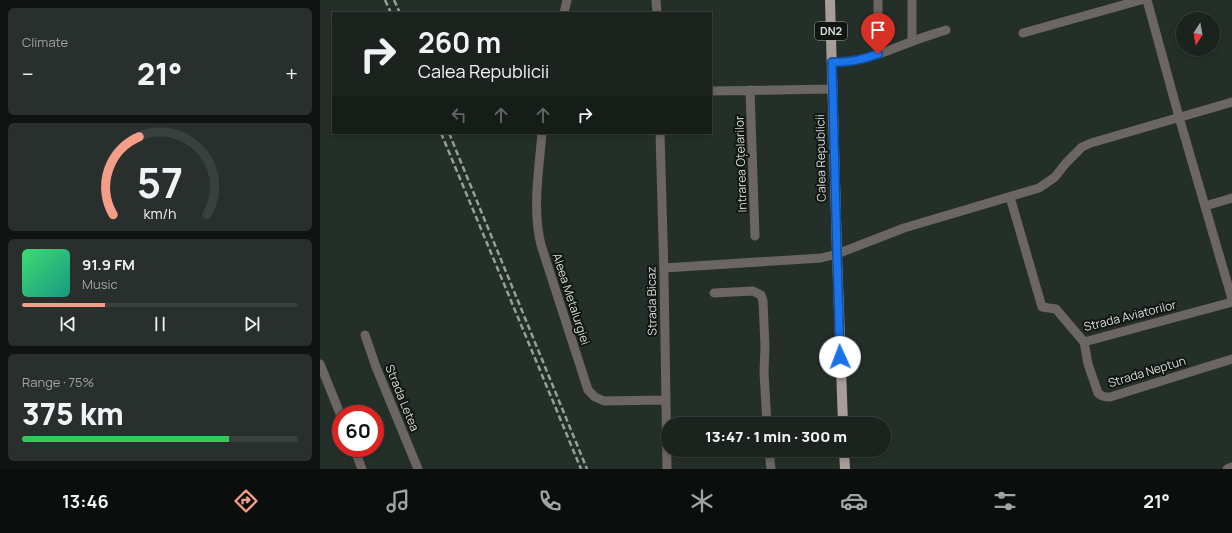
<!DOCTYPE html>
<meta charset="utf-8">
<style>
:root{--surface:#1c231f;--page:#292f2c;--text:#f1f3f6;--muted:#a0a4a4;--line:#3a403d;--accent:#f49e89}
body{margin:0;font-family:Manrope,sans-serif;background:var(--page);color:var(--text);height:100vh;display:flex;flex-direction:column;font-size:15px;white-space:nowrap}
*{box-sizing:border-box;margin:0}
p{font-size:13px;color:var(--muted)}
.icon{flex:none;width:22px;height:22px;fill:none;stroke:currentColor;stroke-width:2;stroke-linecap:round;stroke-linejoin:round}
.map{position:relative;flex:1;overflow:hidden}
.drawer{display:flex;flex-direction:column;gap:8px;padding:8px;background:#0f1311;width:320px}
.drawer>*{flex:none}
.guide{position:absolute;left:12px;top:12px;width:380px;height:122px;border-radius:0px;box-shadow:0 2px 6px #0003,0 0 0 1px var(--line);background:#1c231f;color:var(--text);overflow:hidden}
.needle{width:26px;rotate:191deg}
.controls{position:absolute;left:856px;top:12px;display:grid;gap:8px}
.controls a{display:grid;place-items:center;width:44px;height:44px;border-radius:50%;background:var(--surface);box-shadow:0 2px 6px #0003,0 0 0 1px var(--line);font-size:20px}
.speed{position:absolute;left:12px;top:405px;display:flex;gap:8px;font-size:20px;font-weight:700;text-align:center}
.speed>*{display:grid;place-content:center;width:52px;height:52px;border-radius:50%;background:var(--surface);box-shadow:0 2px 6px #0003,0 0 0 1px var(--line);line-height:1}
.speed .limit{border:6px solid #d22;background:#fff;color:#111}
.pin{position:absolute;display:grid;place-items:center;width:34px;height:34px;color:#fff;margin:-41px -17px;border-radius:50% 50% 50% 0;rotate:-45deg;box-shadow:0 0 4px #0007}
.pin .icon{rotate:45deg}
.me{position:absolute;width:44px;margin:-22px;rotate:358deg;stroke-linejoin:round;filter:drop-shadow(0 0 3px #0008)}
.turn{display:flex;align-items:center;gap:14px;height:84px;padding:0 20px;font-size:18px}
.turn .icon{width:52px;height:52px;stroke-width:2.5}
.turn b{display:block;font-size:28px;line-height:34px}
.lanes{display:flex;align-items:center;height:38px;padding:0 20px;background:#0003;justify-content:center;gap:20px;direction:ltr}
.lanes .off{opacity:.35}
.big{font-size:30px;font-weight:800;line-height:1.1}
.drawer .card{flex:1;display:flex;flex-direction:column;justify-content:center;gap:6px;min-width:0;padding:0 14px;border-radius:6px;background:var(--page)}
.drawer .dial{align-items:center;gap:0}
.dial svg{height:104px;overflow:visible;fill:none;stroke:var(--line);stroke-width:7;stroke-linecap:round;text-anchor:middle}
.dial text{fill:var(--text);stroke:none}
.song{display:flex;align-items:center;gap:12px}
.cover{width:48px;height:48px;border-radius:6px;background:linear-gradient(135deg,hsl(140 70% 55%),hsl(170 70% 35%))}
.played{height:4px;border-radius:2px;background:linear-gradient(90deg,var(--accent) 30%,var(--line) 30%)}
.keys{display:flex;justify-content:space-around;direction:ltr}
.heat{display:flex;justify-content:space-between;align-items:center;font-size:22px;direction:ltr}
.charge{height:6px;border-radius:3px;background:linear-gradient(90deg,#34c759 75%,var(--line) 0)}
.trip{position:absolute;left:341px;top:417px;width:230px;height:40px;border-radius:20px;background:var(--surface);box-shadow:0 2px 6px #0003,0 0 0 1px var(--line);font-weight:800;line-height:40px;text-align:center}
.dock{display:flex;height:64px;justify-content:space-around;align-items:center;background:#0b0e0c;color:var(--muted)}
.dock .icon{width:28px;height:28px}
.dock .active{color:var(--accent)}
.dock b{font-size:18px;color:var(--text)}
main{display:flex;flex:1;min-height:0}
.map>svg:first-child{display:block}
</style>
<main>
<section class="drawer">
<div class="card"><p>Climate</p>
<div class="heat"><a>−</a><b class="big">21°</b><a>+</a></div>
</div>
<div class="card dial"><svg viewBox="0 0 100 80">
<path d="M14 69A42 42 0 1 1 86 69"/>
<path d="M14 69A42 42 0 0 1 34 9" stroke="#f49e89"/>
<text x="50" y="56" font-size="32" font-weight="700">57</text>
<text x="50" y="72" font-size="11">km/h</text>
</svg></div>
<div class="card">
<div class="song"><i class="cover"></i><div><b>91.9 FM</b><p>Music</p></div></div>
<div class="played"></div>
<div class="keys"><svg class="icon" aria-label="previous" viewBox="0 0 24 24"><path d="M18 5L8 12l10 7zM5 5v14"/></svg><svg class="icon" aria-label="pause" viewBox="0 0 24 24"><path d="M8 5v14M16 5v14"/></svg><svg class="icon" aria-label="next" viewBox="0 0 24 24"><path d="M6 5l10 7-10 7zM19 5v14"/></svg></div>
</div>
<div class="card"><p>Range · 75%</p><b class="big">375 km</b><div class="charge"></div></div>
</section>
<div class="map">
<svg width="912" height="469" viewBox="0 0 912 469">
<rect width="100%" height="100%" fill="#252f29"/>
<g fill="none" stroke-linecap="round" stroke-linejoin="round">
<path stroke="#6b6563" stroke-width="9" d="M336 0 337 13
M827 0 859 117 912 299
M244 13 247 0
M703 33 821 0
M592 41V0
M558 54V0
M512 62C541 63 562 53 588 43 600 38 614 34 626 30
M430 90 435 236
M391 91 513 89
M222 133C219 170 212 209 221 245L268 390 275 397 284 401 345 400
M340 133 344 275 347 469
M690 197 722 307 736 309 764 342 768 364 778 393C782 397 785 397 790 397L912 359
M885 206 912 198
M344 268 501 258 517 254 584 228 719 188 735 177 746 163 762 147 771 143 912 102
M394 293 433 291 441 295 443 301 445 347 444 372 447 424
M45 335 56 367 98 469
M764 342 912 302
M0 364 21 416
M34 448 42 469
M449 450 451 469
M907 469 912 467"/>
<path stroke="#a99d9a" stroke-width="10" d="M510 0 517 254 523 424
M524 450 525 469"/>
<path stroke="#979f9a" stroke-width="2.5" stroke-dasharray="6 3" stroke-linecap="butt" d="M65 0 71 13
M74 0 80 13
M121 133 237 411 261 469
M129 133 267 469"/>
</g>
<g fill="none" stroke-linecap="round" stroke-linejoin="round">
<defs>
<path id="route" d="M520 357 517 254 512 62C529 63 542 60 558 54"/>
</defs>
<use href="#route" stroke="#114b97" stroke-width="10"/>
<use href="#route" stroke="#1a73e8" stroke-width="7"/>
</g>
<g text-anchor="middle" stroke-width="4" stroke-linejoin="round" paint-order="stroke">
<rect fill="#111613" stroke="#9ca29e" stroke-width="1" x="495" y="22" width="32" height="18" rx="3"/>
<g font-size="11" font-weight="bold" fill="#d8deda">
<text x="511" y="35">DN2</text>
</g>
<g font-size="12" fill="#d8deda" stroke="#111613">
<text transform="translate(501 158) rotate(-91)" y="4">Calea Republicii</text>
<text transform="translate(421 164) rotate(-92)" y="4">Intrarea Oțelarilor</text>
<text transform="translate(251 299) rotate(72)" y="4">Aleea Metalurgiei</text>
<text transform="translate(332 301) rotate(-91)" y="4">Strada Bicaz</text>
<text transform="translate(810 316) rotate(-14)" y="4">Strada Aviatorilor</text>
<text transform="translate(827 372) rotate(-17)" y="4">Strada Neptun</text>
<text transform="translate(82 398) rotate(68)" y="4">Strada Letea</text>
</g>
</g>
</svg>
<div class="controls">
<a><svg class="needle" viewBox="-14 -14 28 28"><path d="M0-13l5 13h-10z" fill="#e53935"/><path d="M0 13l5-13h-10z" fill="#a0a4a4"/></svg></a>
</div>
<div class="speed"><div class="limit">60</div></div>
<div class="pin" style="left:558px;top:54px;background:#d93025"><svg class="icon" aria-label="arrive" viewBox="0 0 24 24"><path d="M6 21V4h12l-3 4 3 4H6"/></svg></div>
<svg class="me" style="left:520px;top:357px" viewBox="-20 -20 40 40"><circle r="19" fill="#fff"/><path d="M0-13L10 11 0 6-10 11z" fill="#1a73e8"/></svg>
<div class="trip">13:47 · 1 min · 300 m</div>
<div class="guide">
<div class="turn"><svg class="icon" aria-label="right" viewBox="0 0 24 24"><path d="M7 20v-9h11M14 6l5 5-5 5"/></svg><div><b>260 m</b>Calea Republicii</div></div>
<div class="lanes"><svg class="icon off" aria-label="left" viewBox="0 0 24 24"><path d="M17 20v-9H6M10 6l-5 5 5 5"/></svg><svg class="icon off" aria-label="ahead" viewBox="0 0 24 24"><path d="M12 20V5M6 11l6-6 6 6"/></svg><svg class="icon off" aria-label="ahead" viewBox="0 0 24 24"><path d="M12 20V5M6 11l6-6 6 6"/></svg><svg class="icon" aria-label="right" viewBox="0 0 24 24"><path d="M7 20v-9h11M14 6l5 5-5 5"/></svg></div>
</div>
</div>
</main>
<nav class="dock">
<b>13:46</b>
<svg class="icon active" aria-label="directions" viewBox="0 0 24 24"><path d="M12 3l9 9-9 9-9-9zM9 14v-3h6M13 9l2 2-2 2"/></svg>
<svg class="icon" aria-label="music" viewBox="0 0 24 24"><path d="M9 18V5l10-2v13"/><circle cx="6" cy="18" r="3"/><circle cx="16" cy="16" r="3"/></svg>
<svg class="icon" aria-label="phone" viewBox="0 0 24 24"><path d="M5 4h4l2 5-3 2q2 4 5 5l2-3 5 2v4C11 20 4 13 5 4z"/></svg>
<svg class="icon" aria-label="climate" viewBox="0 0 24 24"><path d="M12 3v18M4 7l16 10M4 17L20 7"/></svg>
<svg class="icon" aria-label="car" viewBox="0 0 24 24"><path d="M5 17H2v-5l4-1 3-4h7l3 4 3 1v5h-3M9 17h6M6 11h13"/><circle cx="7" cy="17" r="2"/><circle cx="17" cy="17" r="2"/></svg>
<svg class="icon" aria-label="filters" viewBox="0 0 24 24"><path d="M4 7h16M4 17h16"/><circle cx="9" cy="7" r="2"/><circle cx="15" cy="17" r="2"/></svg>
<b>21°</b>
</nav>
